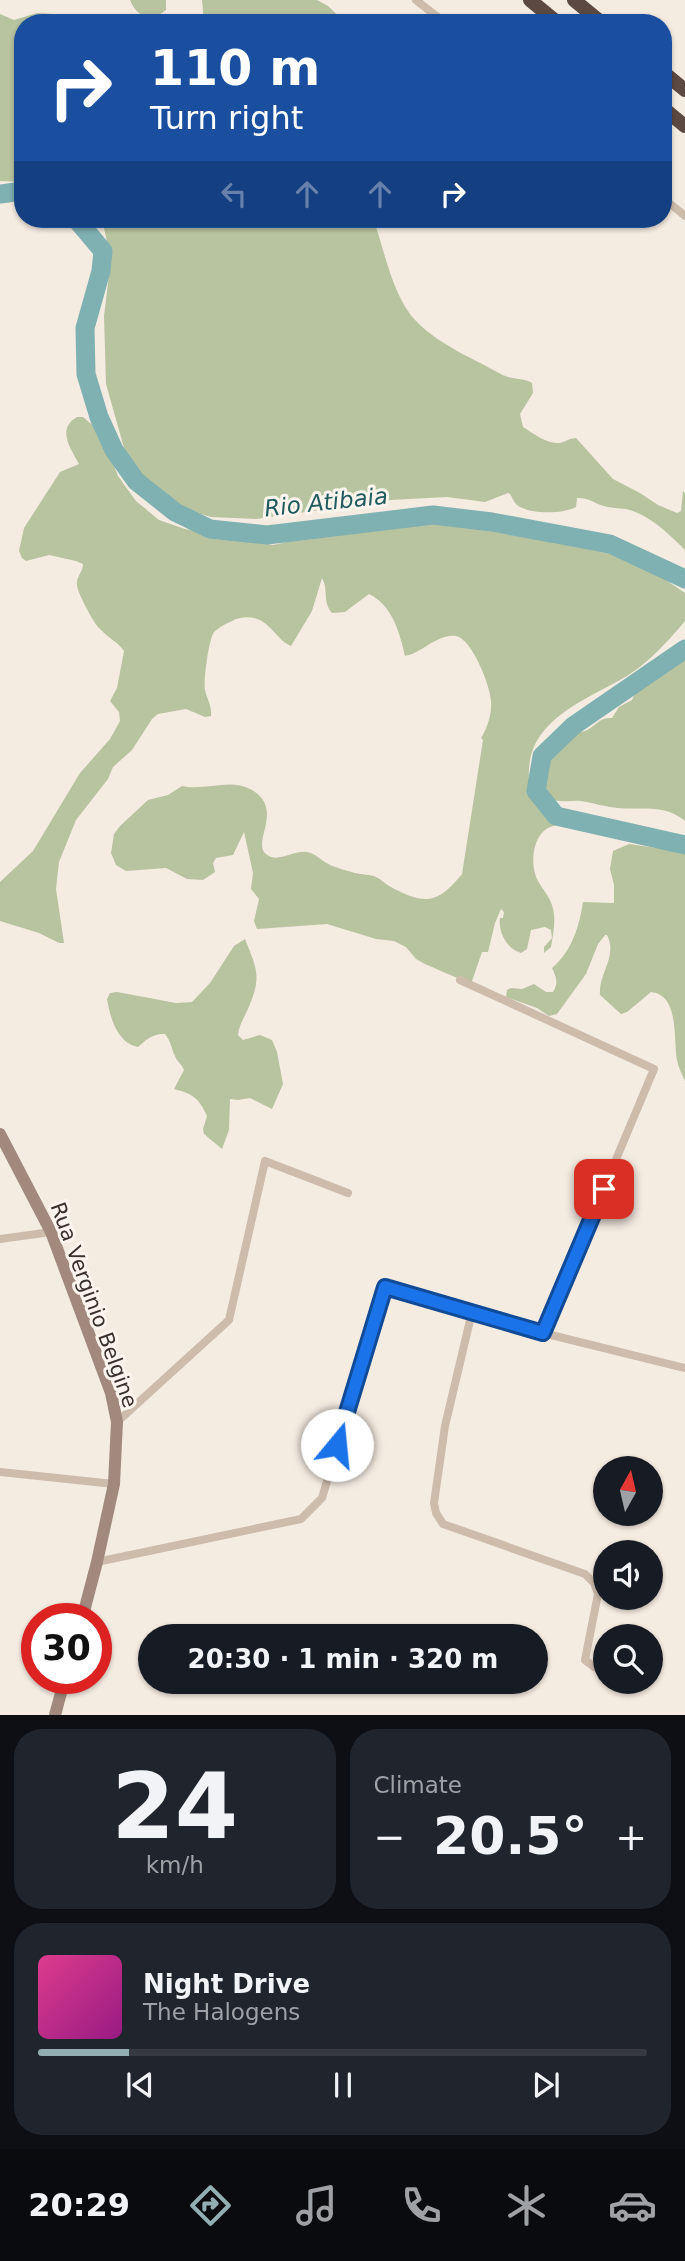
<!DOCTYPE html>
<meta charset="utf-8">
<style>
:root{--surface:#171b24;--page:#20242c;--text:#f1f3f6;--muted:#9ea1a6;--line:#363941;--accent:#92aeb2}
body{margin:0;font-family:"DejaVu Sans",sans-serif;background:var(--page);color:var(--text);height:100vh;display:flex;flex-direction:column;font-size:26px;white-space:nowrap}
*{box-sizing:border-box;margin:0}
p{font-size:23px;color:var(--muted)}
.icon{flex:none;width:38px;height:38px;fill:none;stroke:currentColor;stroke-width:2;stroke-linecap:round;stroke-linejoin:round}
.map{position:relative;height:1715px;overflow:hidden}
.sheet{display:flex;flex-direction:column;gap:14px;padding:14px;background:#0d0f14;flex:1}
.sheet>*{flex:none}
.guide{position:absolute;left:14px;top:14px;width:658px;height:214px;border-radius:28px;box-shadow:0 2px 5px #0004;background:#1a4fa0;color:#fff;overflow:hidden}
.needle{width:46px;rotate:8deg}
.fabs{position:absolute;left:593px;top:1456px;display:grid;gap:14px}
.fabs a{display:grid;place-items:center;width:70px;height:70px;border-radius:50%;background:var(--surface);box-shadow:0 2px 5px #0004;font-size:35px}
.speed{position:absolute;left:21px;top:1603px;display:flex;gap:14px;font-size:35px;font-weight:700;text-align:center}
.speed>*{display:grid;place-content:center;width:91px;height:91px;border-radius:50%;background:var(--surface);box-shadow:0 2px 5px #0004;line-height:1}
.speed .limit{border:10px solid #d22;background:#fff;color:#111}
.pin{position:absolute;display:grid;place-items:center;width:60px;height:60px;color:#fff;margin:-30px;border-radius:14px;box-shadow:0 4px 10px #0006}
.me{position:absolute;width:77px;margin:-38px;rotate:17deg;stroke-linejoin:round;filter:drop-shadow(0 0 5px #0008)}
.turn{display:flex;align-items:center;gap:24px;height:147px;padding:0 21px;font-size:32px}
.turn .icon{width:91px;height:91px;stroke-width:2.5}
.turn b{display:block;font-size:49px;line-height:60px}
.lanes{display:flex;align-items:center;height:66px;padding:0 21px;background:#0003;justify-content:center;gap:35px;direction:ltr}
.lanes .off{opacity:.35}
.big{font-size:52px;font-weight:700;line-height:1.1}
.sheet .widget{flex:1;display:flex;flex-direction:column;justify-content:center;gap:10px;min-width:0;padding:0 24px;border-radius:28px;background:var(--page)}
.sheet .dial{align-items:center;gap:0}
.dial b{font-size:91px;line-height:1}
.song{display:flex;align-items:center;gap:21px}
.cover{width:84px;height:84px;border-radius:10px;background:linear-gradient(135deg,hsl(330 70% 55%),hsl(310 70% 35%))}
.played{height:7px;border-radius:4px;background:linear-gradient(90deg,var(--accent) 15%,var(--line) 15%)}
.keys{display:flex;justify-content:space-around;direction:ltr}
.heat{display:flex;justify-content:space-between;align-items:center;font-size:38px;direction:ltr}
.sheet .tiles{flex:1;display:grid;gap:14px;grid-template-columns:1fr 1fr}
.widget:last-child{grid-column:span 2}
.trip{position:absolute;left:138px;top:1624px;width:410px;height:70px;border-radius:35px;background:var(--surface);box-shadow:0 2px 5px #0004;font-weight:700;line-height:70px;text-align:center}
.tab-bar{display:flex;height:112px;justify-content:space-around;align-items:center;background:#090b0e;color:var(--muted)}
.tab-bar .icon{width:49px;height:49px}
.tab-bar .current{color:var(--accent)}
.tab-bar b{font-size:32px;color:var(--text)}
.map>svg:first-child{display:block}
</style>
<div class="map">
<svg width="685" height="1715" viewBox="0 0 685 1715">
<rect width="100%" height="100%" fill="#f4ebe1"/>
<path fill="#b8c4a0" d="M130 0H166V10C152 22 137 18 130 0Z
M202 0H317L328 6 346 23H204Z
M37 13 53 14 67 23H23V182L0 181V14L14 20Z
M98 219H370L375 224C386 256 393 298 418 323 440 345 474 359 501 374 511 380 523 377 532 383L533 393 520 414 523 427C533 433 546 444 559 443 566 442 569 438 576 438L613 479 640 493 658 505 677 513 681 511 683 491 685 493V550C668 533 650 515 626 509 618 508 611 508 604 506 594 503 587 497 577 498L576 507C564 514 527 515 516 504 514 502 512 497 510 494L508 493 485 502 447 497 391 500 256 519 211 517 193 512 175 501 142 477 131 464 126 455 106 384 104 316 111 259 103 224Z
M77 417H83L96 428 106 445 118 476 136 501 159 520 185 529 273 545 385 521 486 520 543 531 610 539 626 544 638 552 653 571 685 593V621C671 638 649 662 630 674 592 698 532 716 529 769 527 800 542 808 566 823 560 824 550 826 545 830 532 840 530 867 538 881 543 890 551 898 553 909 556 921 553 935 551 947L544 953V947L552 938 551 930 545 927 531 930 527 949 521 953C507 949 498 932 500 918H503L504 912 501 909 495 923 488 952H482L471 984 425 964 416 959 406 947 394 941 376 939 327 924 257 929 254 921 259 899 251 889 253 873 244 832 233 855 216 858 213 863 215 872 203 880 187 879 166 868 126 871 116 865 111 853 114 834 120 826 148 800 168 795 182 786C204 791 230 778 250 789 286 808 251 842 266 854 277 864 293 850 307 852 315 853 322 861 330 865 338 868 347 871 355 873 362 875 370 874 376 877 381 879 385 884 389 886 424 905 437 905 462 874L483 740 481 738C488 727 492 713 491 701 490 685 472 639 456 636 438 633 422 653 405 656 400 633 392 605 369 594L345 612 332 613C322 601 329 591 322 578L312 611 291 646C279 641 274 629 263 622 255 616 241 616 232 621 227 623 218 628 214 632 209 638 203 682 205 690 207 699 212 706 211 716L205 717 186 709 158 714 152 719 132 750 113 767 108 779 76 820 59 862 56 889 64 943H59L39 933 0 921V882L33 851 80 773 110 739 120 721 119 712 110 701 117 688 124 651C117 641 108 638 100 629 94 624 77 592 77 585 76 577 83 572 83 564L76 561 49 555 26 561 22 558 19 551 24 528 60 472 79 464C71 449 56 429 77 417Z
M685 657V821C665 804 642 810 618 808 606 807 593 803 581 801 571 800 557 804 550 797 534 783 547 744 563 736 571 731 582 734 589 729 598 723 601 717 612 718L619 707 632 700C641 678 664 666 685 657Z
M629 844 685 852V1081C682 1074 678 1067 677 1060 673 1040 680 995 651 992L627 1012 621 1014 600 995C598 973 618 957 607 935H605L598 944 586 974 557 1014 549 1016 537 1008 506 997 507 990 511 988 522 989 534 984 546 992H553C559 983 556 977 552 968 572 951 579 927 583 902L614 903V885L610 869 613 851Z
M245 939C257 969 262 977 248 1009 244 1018 239 1025 238 1035L243 1040 260 1035 272 1040 277 1052 283 1084 272 1109 250 1098 238 1100 230 1099 229 1130 222 1149 204 1134 203 1129 207 1116C199 1098 193 1094 174 1089L184 1070C182 1064 177 1062 175 1056 171 1048 171 1041 165 1034 153 1033 146 1040 138 1047 117 1043 110 1017 107 999L110 993 117 992 176 1003 192 1002 210 983 234 946Z"/>
<g fill="none" stroke-linecap="round" stroke-linejoin="round">
<path stroke="#7fb0b2" stroke-width="19" d="M0 194 23 191
M76 219 103 251 101 271 85 328 86 374 99 417 114 450 136 481 175 512 210 529 267 535 433 515 492 522 610 544 685 579
M685 649 573 726 542 756 536 791 556 816 685 845"/>
<path stroke="#cdbbac" stroke-width="8" d="M416 0 445 23
M663 198 685 216
M460 980 654 1069 543 1333
M0 1239 51 1232
M472 1312 445 1426 434 1503 436 1513 443 1524 585 1574 594 1583 598 1594 585 1660 594 1667 606 1670
M117 1422 229 1320 265 1161 348 1193
M0 1472 114 1484
M97 1562 301 1519 322 1498 385 1287 543 1333 685 1368"/>
<path stroke="#a18a7d" stroke-width="12" d="M0 1134 51 1232 111 1393 117 1422 114 1484 97 1562 82 1619
M55 1715 65 1678"/>
<path stroke="#5c4a42" stroke-width="14" d="M530 0 558 23
M574 0 602 23
M663 72 685 90
M663 108 685 126"/>
</g>
<g fill="none" stroke-linecap="round" stroke-linejoin="round">
<defs>
<path id="route" d="M337 1445 385 1287 543 1333 604 1189"/>
</defs>
<use href="#route" stroke="#114b97" stroke-width="18"/>
<use href="#route" stroke="#1a73e8" stroke-width="12"/>
</g>
<g text-anchor="middle" stroke-width="6" stroke-linejoin="round" paint-order="stroke">
<g font-size="21" fill="#3b302b" stroke="#fbf5ee">
<text transform="translate(94 1305) rotate(70)" y="7">Rua Verginio Belgine</text>
</g>
<g font-size="23" font-style="italic" fill="#1f5a5e" stroke="#fbf5ee">
<text transform="translate(326 502) rotate(-6)" y="8">Rio Atibaia</text>
</g>
</g>
</svg>
<div class="fabs">
<a><svg class="needle" viewBox="-14 -14 28 28"><path d="M0-13l5 13h-10z" fill="#e53935"/><path d="M0 13l5-13h-10z" fill="#9ea1a6"/></svg></a>
<a><svg class="icon" aria-label="sound" viewBox="0 0 24 24"><path d="M4 9h4l5-4v14l-5-4H4zM17 9q2 3 0 6"/></svg></a>
<a><svg class="icon" aria-label="search" viewBox="0 0 24 24"><circle cx="10" cy="10" r="6"/><path d="M15 15l6 6"/></svg></a>
</div>
<div class="speed"><div class="limit">30</div></div>
<div class="pin" style="left:604px;top:1189px;background:#d93025"><svg class="icon" aria-label="arrive" viewBox="0 0 24 24"><path d="M6 21V4h12l-3 4 3 4H6"/></svg></div>
<svg class="me" style="left:337px;top:1445px" viewBox="-20 -20 40 40"><circle r="19" fill="#fff"/><path d="M0-13L10 11 0 6-10 11z" fill="#1a73e8"/></svg>
<div class="trip">20:30 · 1 min · 320 m</div>
<div class="guide">
<div class="turn"><svg class="icon" aria-label="right" viewBox="0 0 24 24"><path d="M7 20v-9h11M14 6l5 5-5 5"/></svg><div><b>110 m</b>Turn right</div></div>
<div class="lanes"><svg class="icon off" aria-label="left" viewBox="0 0 24 24"><path d="M17 20v-9H6M10 6l-5 5 5 5"/></svg><svg class="icon off" aria-label="ahead" viewBox="0 0 24 24"><path d="M12 20V5M6 11l6-6 6 6"/></svg><svg class="icon off" aria-label="ahead" viewBox="0 0 24 24"><path d="M12 20V5M6 11l6-6 6 6"/></svg><svg class="icon" aria-label="right" viewBox="0 0 24 24"><path d="M7 20v-9h11M14 6l5 5-5 5"/></svg></div>
</div>
</div>
<section class="sheet">
<div class="tiles">
<div class="widget dial"><b>24</b><p>km/h</p></div>
<div class="widget"><p>Climate</p>
<div class="heat"><a>−</a><b class="big">20.5°</b><a>+</a></div>
</div>
<div class="widget">
<div class="song"><i class="cover"></i><div><b>Night Drive</b><p>The Halogens</p></div></div>
<div class="played"></div>
<div class="keys"><svg class="icon" aria-label="previous" viewBox="0 0 24 24"><path d="M18 5L8 12l10 7zM5 5v14"/></svg><svg class="icon" aria-label="pause" viewBox="0 0 24 24"><path d="M8 5v14M16 5v14"/></svg><svg class="icon" aria-label="next" viewBox="0 0 24 24"><path d="M6 5l10 7-10 7zM19 5v14"/></svg></div>
</div>
</div>
</section>
<nav class="tab-bar">
<b>20:29</b>
<svg class="icon current" aria-label="directions" viewBox="0 0 24 24"><path d="M12 3l9 9-9 9-9-9zM9 14v-3h6M13 9l2 2-2 2"/></svg>
<svg class="icon" aria-label="music" viewBox="0 0 24 24"><path d="M9 18V5l10-2v13"/><circle cx="6" cy="18" r="3"/><circle cx="16" cy="16" r="3"/></svg>
<svg class="icon" aria-label="phone" viewBox="0 0 24 24"><path d="M5 4h4l2 5-3 2q2 4 5 5l2-3 5 2v4C11 20 4 13 5 4z"/></svg>
<svg class="icon" aria-label="climate" viewBox="0 0 24 24"><path d="M12 3v18M4 7l16 10M4 17L20 7"/></svg>
<svg class="icon" aria-label="car" viewBox="0 0 24 24"><path d="M5 17H2v-5l4-1 3-4h7l3 4 3 1v5h-3M9 17h6M6 11h13"/><circle cx="7" cy="17" r="2"/><circle cx="17" cy="17" r="2"/></svg>
</nav>
